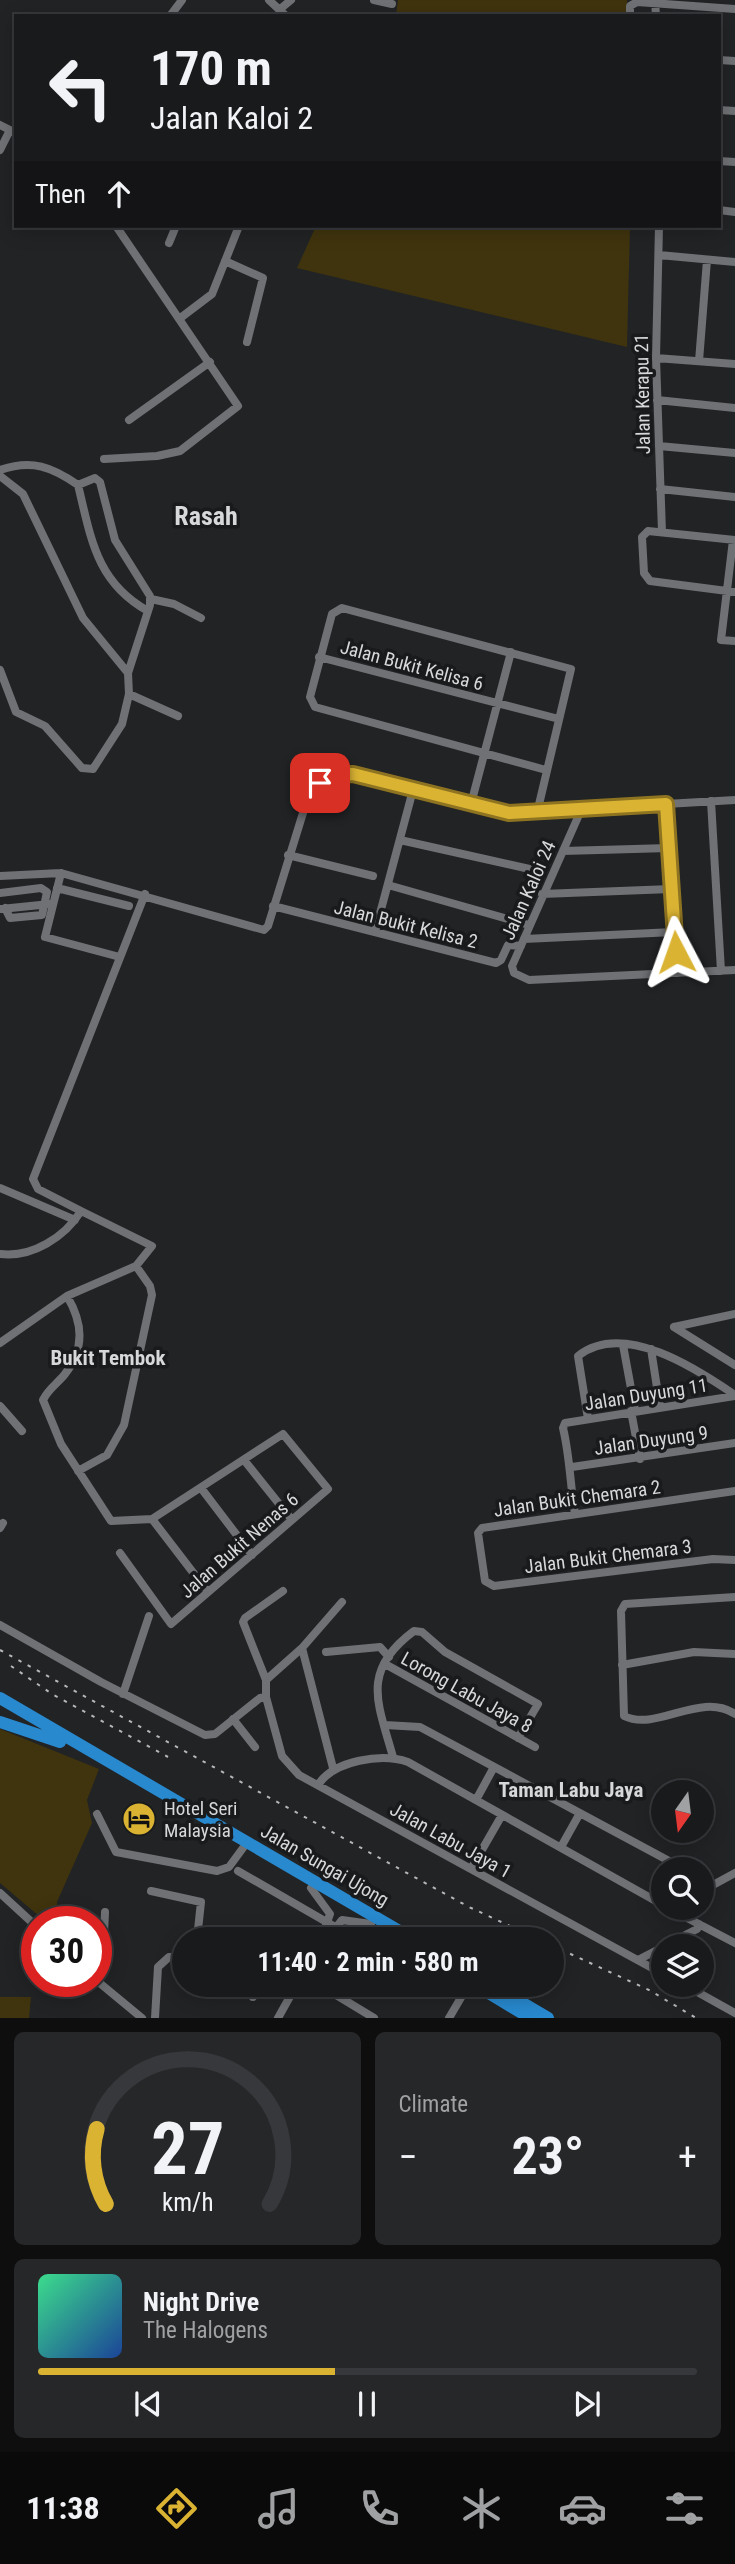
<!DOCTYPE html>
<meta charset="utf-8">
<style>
:root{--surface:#191a1c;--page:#262729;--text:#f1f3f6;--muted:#9fa1a3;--line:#37383b;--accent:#dab333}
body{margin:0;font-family:"Roboto Condensed",sans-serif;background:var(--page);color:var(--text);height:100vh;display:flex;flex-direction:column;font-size:26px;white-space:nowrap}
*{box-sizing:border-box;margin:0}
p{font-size:23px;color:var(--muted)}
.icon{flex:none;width:38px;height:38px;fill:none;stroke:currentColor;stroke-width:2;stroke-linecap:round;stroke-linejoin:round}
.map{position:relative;height:2018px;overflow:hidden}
.details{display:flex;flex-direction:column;gap:14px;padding:14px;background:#0e0e0f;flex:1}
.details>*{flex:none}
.hud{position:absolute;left:14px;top:14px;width:707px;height:214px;border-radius:0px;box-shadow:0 4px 18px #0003,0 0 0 2px var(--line);background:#191a1c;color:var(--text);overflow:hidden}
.needle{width:46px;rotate:194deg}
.controls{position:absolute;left:651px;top:1780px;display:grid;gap:14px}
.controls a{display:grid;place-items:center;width:63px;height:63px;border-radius:50%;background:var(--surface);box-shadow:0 4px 18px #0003,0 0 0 2px var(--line);font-size:35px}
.speed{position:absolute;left:21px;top:1906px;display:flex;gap:14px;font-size:35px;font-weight:700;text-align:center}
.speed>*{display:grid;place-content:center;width:91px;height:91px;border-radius:50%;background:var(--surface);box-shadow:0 4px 18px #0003,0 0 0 2px var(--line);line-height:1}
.speed .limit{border:10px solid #d22;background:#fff;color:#111}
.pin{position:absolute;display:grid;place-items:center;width:60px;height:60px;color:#fff;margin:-30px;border-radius:14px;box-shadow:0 4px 10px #0006}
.me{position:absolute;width:77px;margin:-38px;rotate:356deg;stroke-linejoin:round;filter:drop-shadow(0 0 5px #0008)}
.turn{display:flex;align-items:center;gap:24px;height:147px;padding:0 21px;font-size:32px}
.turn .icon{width:91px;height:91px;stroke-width:2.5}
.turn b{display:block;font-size:49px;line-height:60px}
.then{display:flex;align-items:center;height:66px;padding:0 21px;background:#0003;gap:14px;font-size:26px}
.big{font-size:52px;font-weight:700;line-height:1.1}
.details .widget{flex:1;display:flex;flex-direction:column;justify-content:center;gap:10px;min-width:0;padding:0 24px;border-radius:10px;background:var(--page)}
.details .dial{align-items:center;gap:0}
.dial svg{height:182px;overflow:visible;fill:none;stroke:var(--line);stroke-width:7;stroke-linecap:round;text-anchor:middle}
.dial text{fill:var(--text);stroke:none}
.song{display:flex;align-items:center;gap:21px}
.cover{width:84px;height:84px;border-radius:10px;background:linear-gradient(135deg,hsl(150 70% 55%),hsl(220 70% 35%))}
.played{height:7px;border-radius:4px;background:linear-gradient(90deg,var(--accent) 45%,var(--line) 45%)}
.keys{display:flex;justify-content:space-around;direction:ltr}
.heat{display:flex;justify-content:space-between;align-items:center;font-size:38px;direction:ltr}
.details .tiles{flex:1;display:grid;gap:14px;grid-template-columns:1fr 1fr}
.widget:last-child{grid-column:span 2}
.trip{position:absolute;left:172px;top:1927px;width:392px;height:70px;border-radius:35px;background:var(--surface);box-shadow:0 4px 18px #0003,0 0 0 2px var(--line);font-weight:700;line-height:70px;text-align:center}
.tabs{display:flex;height:112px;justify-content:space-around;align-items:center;background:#0a0a0b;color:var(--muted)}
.tabs .icon{width:49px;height:49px}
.tabs .active{color:var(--accent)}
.tabs b{font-size:32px;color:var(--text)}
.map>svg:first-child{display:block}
</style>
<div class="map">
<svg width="735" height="2018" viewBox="0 0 735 2018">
<rect width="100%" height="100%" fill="#212325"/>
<path fill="#40340e" d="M398 0H627L628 16H396Z
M316 226H630L627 347 297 268Z
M0 1729 99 1769 87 1800 92 1823 57 1902 58 1921H45L0 1883Z
M0 1997H31L29 2018H0Z"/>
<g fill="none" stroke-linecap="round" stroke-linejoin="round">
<path stroke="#6f7174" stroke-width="8" d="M269 0 286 16
M374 0 392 4
M655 0 656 16
M279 10 291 0
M170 16 182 0
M630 16V6L637 2 735 9
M719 60 735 61
M719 110 735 111
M0 125 16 133
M0 150 10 130
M719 161 735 162
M719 210 735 212
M659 226 656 358 662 532
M169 243 176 226
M659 255 735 262
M225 261 263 278 247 342
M179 319 212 294 239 226
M656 358 735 364
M699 361 707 260
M657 400 735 408
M129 420 210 362
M659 446 735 453
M104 459 157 456 180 451 238 406 116 226
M0 470C32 459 52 467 78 485 91 538 96 582 148 611
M0 476 23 494 83 618 128 673 129 694 122 724 93 769 82 768 45 726 16 712 0 670
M78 485 95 478 100 482 115 540 150 596V605L128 673
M660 489 735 497
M733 540 721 640 735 641
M735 540 648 531 642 537 644 573 650 581 735 592
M151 599 174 604 201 618
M319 657 559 719
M129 694 178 716
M711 801 721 971
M471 804 511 652
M666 805 677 973
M582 808 512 966 514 973 529 980 735 970
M537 813 571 669 342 608 332 614 310 697 315 707 546 770
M400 840 534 870
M563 851 669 848
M288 855 373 876
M61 873 45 937 116 956
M0 876 61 873 264 930 268 926 307 800C321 781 330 775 353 774L510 813 735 800
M388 885 529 925
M57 888 129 906
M0 893 41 888 47 892 42 915 10 918 5 908
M542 894 671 889
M273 906 496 963 501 960 508 945 521 946
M1 909 50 904
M375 932 413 790
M524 939 674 932
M0 1188 75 1220
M81 1211 38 1189 33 1179 145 894
M0 1254C32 1258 65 1237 81 1211L152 1246 136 1266 67 1296 0 1343
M67 1296C83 1323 85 1348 65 1374 58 1383 48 1389 43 1400L61 1444 111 1521 152 1519 283 1434 328 1489 171 1624 120 1553
M674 1327 735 1365
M674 1327 735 1314
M623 1345 635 1410
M651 1349 660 1407
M0 1406 22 1431
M631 1411 640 1459
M588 1419 578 1356C623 1320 697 1369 735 1395
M244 1460 292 1520
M572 1467 735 1443
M78 1471 107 1455 124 1425 152 1295 150 1286 136 1266
M201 1488 252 1555
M735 1491 482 1528 478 1533 485 1581 494 1586 713 1559 735 1560
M575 1514C570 1484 570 1457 563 1428L565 1423 735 1396
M152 1519 208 1592
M0 1528 3 1523
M283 1591 245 1618 243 1622 266 1680V1697L282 1756 299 1775 663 1974
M735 1597 625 1604 621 1611 624 1716C657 1732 700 1691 735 1714
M0 1625 101 1682 205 1735 215 1734 260 1698 266 1697
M302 1648 333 1768
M326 1652 380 1647 389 1657
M385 1664 535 1747
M622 1665 694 1652 735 1654
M266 1680 302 1648 342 1602
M123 1694 149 1616
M233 1719 255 1747
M385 1725 420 1727 684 1869
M393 1757C378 1703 360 1671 414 1631L422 1632 445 1652 538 1704 518 1738
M318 1785C334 1760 382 1753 408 1762L663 1905
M476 1800 494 1767
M97 1814 116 1852 217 1871 229 1867 243 1848
M561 1847 580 1813
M471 1869 502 1815
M238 1871 356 1939
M311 1888 330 1914 321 1939
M151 1891 201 1902 197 1939
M702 1891 735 1873
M0 1893 37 1927
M668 1908 735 1943
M239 1938 241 1939
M327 1939 342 1920 371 1924
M664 1946 697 1929 699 1924
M638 1960 663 1947
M96 1963 103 1956 105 1912
M96 1980 142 2018
M318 1984 374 2018
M683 1984 735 2013
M253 1997 255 1984
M155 2018 158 1967 169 1957 184 1958
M278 2018 297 1984
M449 2018 469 1984"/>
<path stroke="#2889cf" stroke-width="12" d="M0 1698 413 1939
M0 1722 60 1742
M474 1984 530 2018
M491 1984 548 2018"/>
<path stroke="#b5b7b9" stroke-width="2" stroke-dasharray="3.5 7" stroke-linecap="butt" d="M0 1650 469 1907 538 1939
M11 1666 52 1694 168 1757
M551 1945 649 1990 696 2018"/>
</g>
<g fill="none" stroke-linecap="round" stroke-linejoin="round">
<defs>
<path id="route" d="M320 783 333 775 353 774 509 813 666 804 676 952"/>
</defs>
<use href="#route" stroke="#8e7421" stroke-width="18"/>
<use href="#route" stroke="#dab333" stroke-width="12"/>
</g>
<defs>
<symbol id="hotel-disc" viewBox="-11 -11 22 22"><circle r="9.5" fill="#dab333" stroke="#181a1c"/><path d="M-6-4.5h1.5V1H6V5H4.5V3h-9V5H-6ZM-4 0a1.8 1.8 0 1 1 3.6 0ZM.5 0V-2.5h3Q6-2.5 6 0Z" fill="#111"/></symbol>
</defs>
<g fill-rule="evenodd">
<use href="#hotel-disc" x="120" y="1800" width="38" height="38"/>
</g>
<g text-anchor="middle" stroke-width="7" stroke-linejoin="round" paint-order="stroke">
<g font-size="19" fill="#d6d8d9" stroke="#181a1c">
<text transform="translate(642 394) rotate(-91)" y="7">Jalan Kerapu 21</text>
<text transform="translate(412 665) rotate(15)" y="7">Jalan Bukit Kelisa 6</text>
<text transform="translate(528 890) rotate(-66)" y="7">Jalan Kaloi 24</text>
<text transform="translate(406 924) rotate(14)" y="7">Jalan Bukit Kelisa 2</text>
<text transform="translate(646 1394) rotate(-9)" y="7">Jalan Duyung 11</text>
<text transform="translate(651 1440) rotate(-8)" y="7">Jalan Duyung 9</text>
<text transform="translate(577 1498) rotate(-8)" y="7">Jalan Bukit Chemara 2</text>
<text transform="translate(239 1545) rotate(-41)" y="7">Jalan Bukit Nenas 6</text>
<text transform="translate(608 1556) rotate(-7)" y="7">Jalan Bukit Chemara 3</text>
<text transform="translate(467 1692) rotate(29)" y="7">Lorong Labu Jaya 8</text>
<text transform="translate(451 1840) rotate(29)" y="7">Jalan Labu Jaya 1</text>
<text transform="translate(325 1865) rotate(30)" y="7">Jalan Sungai Ujong</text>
</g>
<g font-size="19" fill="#d6d8d9" stroke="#181a1c" text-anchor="start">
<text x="164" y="1815">Hotel Seri<tspan x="164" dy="22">Malaysia</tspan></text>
</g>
<g font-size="21" font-weight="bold" fill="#d6d8d9" stroke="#181a1c">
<text x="108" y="1365">Bukit Tembok</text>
<text x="571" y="1797">Taman Labu Jaya</text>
</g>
<g font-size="26" font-weight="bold" fill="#d6d8d9" stroke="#181a1c">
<text x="206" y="525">Rasah</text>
</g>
</g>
</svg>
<div class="controls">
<a><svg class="needle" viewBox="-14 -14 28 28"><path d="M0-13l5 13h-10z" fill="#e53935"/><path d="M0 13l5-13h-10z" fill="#9fa1a3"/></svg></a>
<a><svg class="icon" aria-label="search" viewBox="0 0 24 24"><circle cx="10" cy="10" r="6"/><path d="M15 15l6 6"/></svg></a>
<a><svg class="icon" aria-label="layers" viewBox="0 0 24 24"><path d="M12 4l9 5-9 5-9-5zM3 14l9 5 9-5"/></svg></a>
</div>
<div class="speed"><div class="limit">30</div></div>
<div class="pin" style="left:320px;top:783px;background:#d93025"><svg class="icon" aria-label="arrive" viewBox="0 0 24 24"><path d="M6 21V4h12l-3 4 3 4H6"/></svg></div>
<svg class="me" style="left:676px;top:952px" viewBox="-20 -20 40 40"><path d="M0-17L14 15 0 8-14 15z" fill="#dab333" stroke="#fff" stroke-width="4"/></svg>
<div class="trip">11:40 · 2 min · 580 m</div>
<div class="hud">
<div class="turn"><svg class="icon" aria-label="left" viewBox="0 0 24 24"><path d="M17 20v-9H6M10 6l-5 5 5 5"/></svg><div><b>170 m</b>Jalan Kaloi 2</div></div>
<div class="then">Then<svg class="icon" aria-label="ahead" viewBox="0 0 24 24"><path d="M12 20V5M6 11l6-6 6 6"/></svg></div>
</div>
</div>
<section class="details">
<div class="tiles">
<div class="widget dial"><svg viewBox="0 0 100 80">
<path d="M14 69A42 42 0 1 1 86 69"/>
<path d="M14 69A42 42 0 0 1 10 36" stroke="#dab333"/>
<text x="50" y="56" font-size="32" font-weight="700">27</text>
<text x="50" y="72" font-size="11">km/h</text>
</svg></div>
<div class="widget"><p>Climate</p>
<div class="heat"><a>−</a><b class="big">23°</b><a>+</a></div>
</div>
<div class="widget">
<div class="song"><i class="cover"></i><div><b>Night Drive</b><p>The Halogens</p></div></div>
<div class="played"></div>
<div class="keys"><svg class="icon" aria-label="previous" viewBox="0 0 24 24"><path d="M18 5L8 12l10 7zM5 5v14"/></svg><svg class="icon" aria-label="pause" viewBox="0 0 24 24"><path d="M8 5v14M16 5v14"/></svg><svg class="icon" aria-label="next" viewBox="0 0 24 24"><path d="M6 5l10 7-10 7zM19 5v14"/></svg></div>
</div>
</div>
</section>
<nav class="tabs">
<b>11:38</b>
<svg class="icon active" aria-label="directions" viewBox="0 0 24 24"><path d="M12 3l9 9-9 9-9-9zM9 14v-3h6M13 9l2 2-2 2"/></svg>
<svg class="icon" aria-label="music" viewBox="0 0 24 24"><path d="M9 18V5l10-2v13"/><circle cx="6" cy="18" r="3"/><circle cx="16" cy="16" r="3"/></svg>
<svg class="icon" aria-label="phone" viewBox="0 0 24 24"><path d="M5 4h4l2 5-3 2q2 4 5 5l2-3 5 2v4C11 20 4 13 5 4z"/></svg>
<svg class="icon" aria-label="climate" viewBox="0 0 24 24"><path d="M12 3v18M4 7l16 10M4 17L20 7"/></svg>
<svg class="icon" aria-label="car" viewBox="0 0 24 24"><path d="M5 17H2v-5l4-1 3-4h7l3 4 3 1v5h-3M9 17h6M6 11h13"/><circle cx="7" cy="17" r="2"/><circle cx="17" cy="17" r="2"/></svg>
<svg class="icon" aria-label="filters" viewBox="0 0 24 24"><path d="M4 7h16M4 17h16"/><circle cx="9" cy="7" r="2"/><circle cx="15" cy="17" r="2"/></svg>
</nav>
